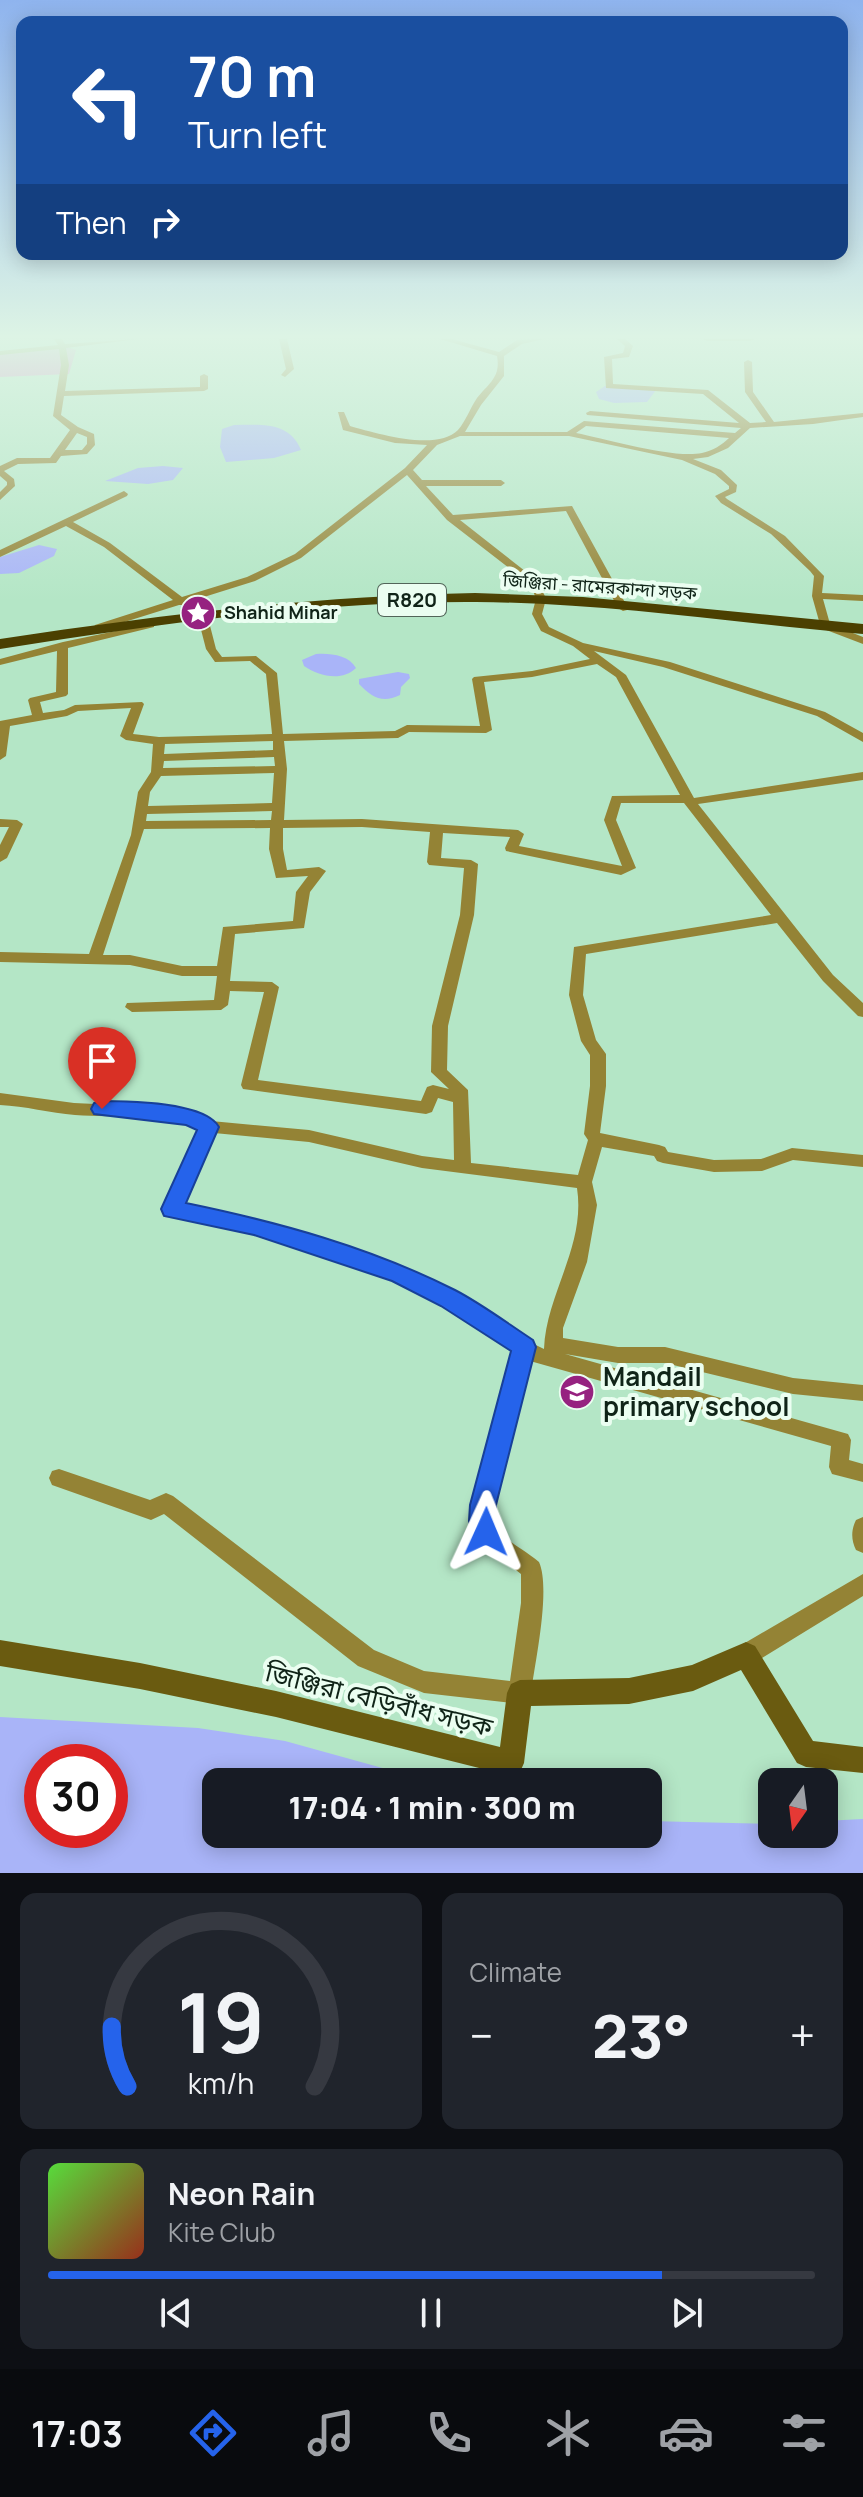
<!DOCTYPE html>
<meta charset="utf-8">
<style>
:root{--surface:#171b24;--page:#20242c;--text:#f1f3f6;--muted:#9ea1a6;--line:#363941;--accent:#2563eb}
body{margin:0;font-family:Manrope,"Noto Sans Bengali",sans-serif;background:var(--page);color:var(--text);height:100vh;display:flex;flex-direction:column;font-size:30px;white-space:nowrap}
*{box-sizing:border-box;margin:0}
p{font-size:26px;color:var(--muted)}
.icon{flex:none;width:44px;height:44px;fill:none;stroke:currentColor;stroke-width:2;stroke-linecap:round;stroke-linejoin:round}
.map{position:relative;height:1873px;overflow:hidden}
.drawer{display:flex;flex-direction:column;gap:20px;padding:20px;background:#0d0f14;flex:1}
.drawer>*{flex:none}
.guide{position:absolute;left:16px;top:16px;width:832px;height:244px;border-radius:16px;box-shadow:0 4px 20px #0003;background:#1a4fa0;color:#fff;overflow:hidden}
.needle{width:52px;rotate:194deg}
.buttons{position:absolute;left:758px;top:1768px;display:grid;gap:16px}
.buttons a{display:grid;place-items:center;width:80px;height:80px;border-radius:16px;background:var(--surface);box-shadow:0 4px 20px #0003;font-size:40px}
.speed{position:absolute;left:24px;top:1744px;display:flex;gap:16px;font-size:40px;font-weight:700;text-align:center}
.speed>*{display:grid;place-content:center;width:104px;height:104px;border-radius:50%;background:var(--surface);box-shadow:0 4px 20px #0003;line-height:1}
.speed .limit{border:12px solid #d22;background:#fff;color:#111}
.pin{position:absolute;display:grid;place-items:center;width:68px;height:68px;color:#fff;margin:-82px -34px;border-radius:50% 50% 50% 0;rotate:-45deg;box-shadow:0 0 8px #0007}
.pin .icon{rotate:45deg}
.me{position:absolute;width:88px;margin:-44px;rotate:1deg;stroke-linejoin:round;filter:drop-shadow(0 0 6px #0008)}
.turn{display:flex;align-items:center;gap:28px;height:168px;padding:0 40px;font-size:36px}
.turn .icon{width:104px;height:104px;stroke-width:2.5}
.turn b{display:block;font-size:56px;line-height:68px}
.then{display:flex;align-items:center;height:76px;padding:0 40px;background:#0003;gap:16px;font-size:30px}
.big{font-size:60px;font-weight:800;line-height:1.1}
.drawer .tile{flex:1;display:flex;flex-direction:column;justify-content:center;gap:12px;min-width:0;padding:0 28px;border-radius:16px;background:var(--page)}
.drawer .dial{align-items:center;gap:0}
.dial svg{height:208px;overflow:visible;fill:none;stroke:var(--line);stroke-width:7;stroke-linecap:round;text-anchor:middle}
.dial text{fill:var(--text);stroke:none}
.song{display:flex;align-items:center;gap:24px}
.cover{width:96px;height:96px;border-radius:12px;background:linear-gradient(135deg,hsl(110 70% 55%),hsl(10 70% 35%))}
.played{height:8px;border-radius:4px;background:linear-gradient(90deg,var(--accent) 80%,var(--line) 80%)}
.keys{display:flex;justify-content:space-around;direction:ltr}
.heat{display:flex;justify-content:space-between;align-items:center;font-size:44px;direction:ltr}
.drawer .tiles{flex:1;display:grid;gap:20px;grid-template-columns:1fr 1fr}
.tile:last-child{grid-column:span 2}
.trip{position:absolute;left:202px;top:1768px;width:460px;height:80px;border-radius:16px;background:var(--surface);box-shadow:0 4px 20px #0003;font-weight:800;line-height:80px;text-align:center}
.tabs{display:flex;height:128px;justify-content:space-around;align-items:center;background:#090b0e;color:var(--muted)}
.tabs .icon{width:56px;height:56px}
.tabs .on{color:var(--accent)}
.tabs b{font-size:36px;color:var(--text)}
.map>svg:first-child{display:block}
</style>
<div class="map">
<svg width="863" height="1873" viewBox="0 0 863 1873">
<rect width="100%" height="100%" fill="#b4e6c6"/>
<path fill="#df88c8" d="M64 346 76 350 69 374 0 377V353Z"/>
<path fill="#a9b4f8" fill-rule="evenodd" d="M605 386 656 390 647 402 614 403 599 399 596 392Z
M234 425C261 425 289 421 301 450L274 458 226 462 220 447 222 429Z
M163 466 183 468 173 480 148 484 105 481 138 468Z
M39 545 57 549 54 556 19 573 0 574V557Z
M316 654C330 653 349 655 356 668 342 682 318 676 304 666L302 660Z
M398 672 409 674 410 678 401 687 400 695C382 704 372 697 359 684V679Z
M0 1717 198 1728 285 1741 433 1782H216V1834H648V1821L772 1824V1834H824V1821L863 1819V1873H0ZM42 1762H110V1830H42Z"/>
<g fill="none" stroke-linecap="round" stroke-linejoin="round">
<path fill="#948335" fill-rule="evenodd" d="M54 339H62L65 344 138 339 66 348 69 365 65 391 200 387V376L204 374 208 376V389L204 391 64 396 61 415 78 427 94 434 95 445 87 454 61 456 56 463 18 464 4 471 14 479 15 486 0 500V492L7 485V482L0 476V466L17 458H50L70 430 53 416 61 365 59 349 0 355V351L58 345ZM77 433 87 437V444L82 450H65Z
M279 339H287L294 369 285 377 281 375 286 369Z
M440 339H452L499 352 517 340 544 339 522 344 504 356V376L481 405 465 432H567L584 421 735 433 741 428 587 415 586 413 590 411 739 423 703 394 606 388 604 357 623 353 625 346 617 339H625L633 346 629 357 612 359 613 384 708 390 750 423 766 422 745 392 744 362 748 360 752 362 753 392 774 422 863 413V417L813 424 750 428 728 448 708 457 693 459 721 470 737 485 736 492 725 497 727 499 785 536 824 576 822 593 863 595V601L823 599 830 624 863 637V644L821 628 812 596 814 576 810 571 771 534 721 503 715 496 729 489V486L715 474 682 460 569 436H460L437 445 413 470 422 480H501L505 483 501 486H426L453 515 572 506 628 608 627 610 623 611 618 608 566 511 460 520 539 582 546 599 542 614 549 627 583 643 670 662 825 712 863 733V742L817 716 663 667 594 651 626 675 694 798 863 772V780L698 804 833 975 863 1003V1017L858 1016 823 981 777 923 586 954 583 995 596 1040 606 1054V1086L600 1133 659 1145 665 1147 668 1152 714 1160 761 1159 792 1148 863 1155V1167L793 1160 762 1171 714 1172 663 1163 657 1161 654 1156 602 1147 592 1182 597 1205 587 1262 563 1328V1338L618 1347H665L793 1378 863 1385V1401L793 1394 665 1363H618L565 1354 848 1434 851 1440 849 1460 863 1464V1482L832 1474 829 1467 831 1446 530 1361 493 1505C494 1539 516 1543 539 1562 551 1589 535 1662 531 1693L528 1701 520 1704 424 1693 358 1666 164 1514 151 1520 52 1485 49 1478 52 1471 59 1469 150 1500 166 1493 173 1496 374 1650 424 1671 510 1681 521 1603V1574C494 1552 473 1545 473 1505L514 1351 444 1304 394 1280 317 1251 254 1233 166 1214 163 1209 200 1130C160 1113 117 1118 75 1115 50 1113 25 1106 0 1105V1093L74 1103 160 1107 193 1114 211 1121 309 1130 422 1156 454 1160 453 1102 438 1098 432 1112 426 1114 243 1089 241 1085 264 992 230 991 228 1005 221 1010 132 1012 125 1007 127 1003 214 1000 217 976H182L130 965 0 962V952L89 954 131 835 138 792 151 772 153 744 126 740 120 736 131 708 78 711 67 716 10 726 6 756 0 760V721L32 715 28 700 30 698 56 692 57 651 0 665V659L63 642 154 623V627L68 648V694L66 696 40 702 43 713 64 710 75 705 142 702 144 704 133 734 159 737 272 734 266 674 250 661 215 662 206 649 198 618 203 615 208 618 216 649 222 657 256 656 277 673 283 734 395 731 407 725 480 726 472 679 474 677 532 671 590 659 573 646 541 631 532 614 536 599 531 585 447 520 407 475 301 558 255 581 188 602 187 605H179L99 630 94 627 95 625 173 600 104 547 66 526 0 557V550L124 491 128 494 127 496 73 522 110 543 182 597 247 577 295 554 405 468 427 445 395 443 343 430 338 412H344L350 426C375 433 437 452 458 430 466 421 470 408 477 398 489 383 501 377 497 356ZM586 426 729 438C722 445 712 451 702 453 673 459 607 439 576 433ZM597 664 616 677 680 795 612 796 604 820 622 866 519 846 524 834 518 830 362 819 284 820 287 769 284 741 398 738 409 732 486 733 492 730 484 682 532 677ZM273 741V750L164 754 165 744ZM274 757 275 766 163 768 164 761ZM274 773 272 803 148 806 150 792 161 776ZM621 803H684L771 915 574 947 569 995 581 1041 590 1055V1086L584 1134 588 1140 578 1175 471 1163 468 1090 447 1070 448 1026 474 915 478 864 471 860 441 858 443 833 510 837 505 848 506 851 621 875 636 868 616 820ZM272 811 271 820 146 821 147 814ZM362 827 430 832 427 862 429 865 464 868 460 915 432 1026 431 1072 449 1089 433 1085 427 1087 421 1101 258 1080 279 987 272 982 230 981 235 934 304 928 310 892 326 871 319 867 287 870 283 849V828ZM270 828 269 849 276 878 308 876 296 892 293 921 223 927 217 966H182L130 955H103L144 829ZM214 1133 309 1142 422 1168 577 1188C586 1246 546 1294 544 1349 513 1335 486 1310 456 1293 372 1247 276 1224 183 1204Z
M703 339H754L750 341H707Z
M0 819 17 820 23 824 7 858 0 862V845L9 827H0Z
M863 1517V1553L856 1550C851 1540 851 1530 856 1520Z
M863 1574V1596L754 1663 746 1666 738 1663 735 1655 738 1647Z"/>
<path fill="#6a5b10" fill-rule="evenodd" d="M0 1640 140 1663 276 1691 500 1747 507 1693 511 1684 520 1680 629 1678 692 1665 746 1642 755 1646 813 1741 863 1747V1773L806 1767 797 1763 741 1670 693 1691 629 1704 531 1706 524 1763 520 1772 511 1776 276 1717 140 1689 0 1666Z"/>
<path fill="#4b4001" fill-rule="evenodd" d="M475 593 583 597 863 624V634C734 623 606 603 476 602 317 601 158 624 0 649V639C158 615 315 596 475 593Z"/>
</g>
<linearGradient id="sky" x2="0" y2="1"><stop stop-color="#8fb4ee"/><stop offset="0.56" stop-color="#ddf4e5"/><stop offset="1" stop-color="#ddf4e5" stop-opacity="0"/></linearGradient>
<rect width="863" height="601" fill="url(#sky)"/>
<path fill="#2563eb" stroke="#184099" stroke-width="2" d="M102 1101C128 1101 205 1102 219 1127L186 1203C278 1222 370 1247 455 1290 482 1304 507 1323 533 1340L536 1347 496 1505 495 1521 499 1532 495 1542 486 1545 476 1542 469 1521 470 1505 511 1351 441 1306 392 1281 254 1235 164 1216 161 1209 197 1130 186 1125 94 1114 91 1109 94 1103Z"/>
<defs>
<symbol id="sight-disc" viewBox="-11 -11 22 22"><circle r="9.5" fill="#962280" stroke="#ebfef1"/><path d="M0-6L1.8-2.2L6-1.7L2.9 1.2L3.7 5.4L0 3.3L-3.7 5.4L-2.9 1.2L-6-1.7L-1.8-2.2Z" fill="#fff"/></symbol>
<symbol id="school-disc" viewBox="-11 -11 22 22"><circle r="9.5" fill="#962280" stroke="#ebfef1"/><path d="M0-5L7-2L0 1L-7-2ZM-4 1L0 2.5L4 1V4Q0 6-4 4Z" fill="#fff"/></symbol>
</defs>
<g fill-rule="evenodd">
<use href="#sight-disc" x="178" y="593" width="40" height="40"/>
<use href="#school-disc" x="557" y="1372" width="40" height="40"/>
</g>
<g text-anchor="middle" stroke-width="8" stroke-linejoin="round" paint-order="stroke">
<g font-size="18" fill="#102418" stroke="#ebfef1">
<text transform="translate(600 587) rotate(4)" y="6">জিঞ্জিরা - রামেরকান্দা সড়ক</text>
</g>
<g font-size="18" font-weight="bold" fill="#102418" stroke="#ebfef1" text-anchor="start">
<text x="224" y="619">Shahid Minar</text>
</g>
<rect fill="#ebfef1" stroke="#526559" stroke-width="2" x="378" y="584" width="68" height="32" rx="6"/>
<g font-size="20" font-weight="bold" fill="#102418">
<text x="412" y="607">R820</text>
</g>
<g font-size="26" font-weight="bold" fill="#102418" stroke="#ebfef1" text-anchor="start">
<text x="603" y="1386">Mandail<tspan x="603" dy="30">primary school</tspan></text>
</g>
<g font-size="26" fill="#102418" stroke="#ebfef1">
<text transform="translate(379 1700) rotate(14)" y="9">জিঞ্জিরা বেড়িবাঁধ সড়ক</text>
</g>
</g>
</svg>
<div class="buttons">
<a><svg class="needle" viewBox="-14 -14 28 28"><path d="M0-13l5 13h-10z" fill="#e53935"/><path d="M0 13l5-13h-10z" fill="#9ea1a6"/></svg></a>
</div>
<div class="speed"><div class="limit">30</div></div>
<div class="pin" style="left:102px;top:1109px;background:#d93025"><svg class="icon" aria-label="arrive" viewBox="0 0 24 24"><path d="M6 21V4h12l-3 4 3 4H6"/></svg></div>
<svg class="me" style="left:486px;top:1532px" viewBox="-20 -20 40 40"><path d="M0-17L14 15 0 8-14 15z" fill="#2563eb" stroke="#fff" stroke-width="4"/></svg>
<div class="trip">17:04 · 1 min · 300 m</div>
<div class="guide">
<div class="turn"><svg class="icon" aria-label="left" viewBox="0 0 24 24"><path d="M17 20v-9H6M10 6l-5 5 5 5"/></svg><div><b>70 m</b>Turn left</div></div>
<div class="then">Then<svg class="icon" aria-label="right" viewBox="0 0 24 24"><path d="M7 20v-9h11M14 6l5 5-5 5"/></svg></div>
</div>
</div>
<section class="drawer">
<div class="tiles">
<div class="tile dial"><svg viewBox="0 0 100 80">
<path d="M14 69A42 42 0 1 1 86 69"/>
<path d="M14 69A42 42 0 0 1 8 46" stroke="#2563eb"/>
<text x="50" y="56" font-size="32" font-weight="700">19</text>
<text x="50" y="72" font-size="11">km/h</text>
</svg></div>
<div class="tile"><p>Climate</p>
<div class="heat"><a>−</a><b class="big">23°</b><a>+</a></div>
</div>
<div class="tile">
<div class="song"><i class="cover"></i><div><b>Neon Rain</b><p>Kite Club</p></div></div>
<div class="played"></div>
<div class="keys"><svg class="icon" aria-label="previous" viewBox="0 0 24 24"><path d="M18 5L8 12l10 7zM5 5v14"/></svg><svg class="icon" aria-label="pause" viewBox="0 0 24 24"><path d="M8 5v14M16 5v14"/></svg><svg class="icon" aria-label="next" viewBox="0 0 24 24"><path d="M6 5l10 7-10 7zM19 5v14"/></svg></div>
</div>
</div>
</section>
<nav class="tabs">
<b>17:03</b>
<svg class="icon on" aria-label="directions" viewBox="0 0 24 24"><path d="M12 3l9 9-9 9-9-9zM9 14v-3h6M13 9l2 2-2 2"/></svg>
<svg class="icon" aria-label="music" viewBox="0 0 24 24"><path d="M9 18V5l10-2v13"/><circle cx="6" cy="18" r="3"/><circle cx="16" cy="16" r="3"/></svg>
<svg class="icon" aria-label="phone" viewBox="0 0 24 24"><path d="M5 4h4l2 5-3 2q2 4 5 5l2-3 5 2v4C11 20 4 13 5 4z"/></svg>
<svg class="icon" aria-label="climate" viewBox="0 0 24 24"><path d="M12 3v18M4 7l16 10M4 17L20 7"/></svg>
<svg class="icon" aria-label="car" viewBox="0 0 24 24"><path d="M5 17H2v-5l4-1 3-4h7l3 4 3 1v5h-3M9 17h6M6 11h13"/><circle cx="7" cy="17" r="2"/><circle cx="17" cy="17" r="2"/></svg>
<svg class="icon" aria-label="filters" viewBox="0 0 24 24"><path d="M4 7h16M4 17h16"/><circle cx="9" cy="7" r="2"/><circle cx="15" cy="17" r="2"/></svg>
</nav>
